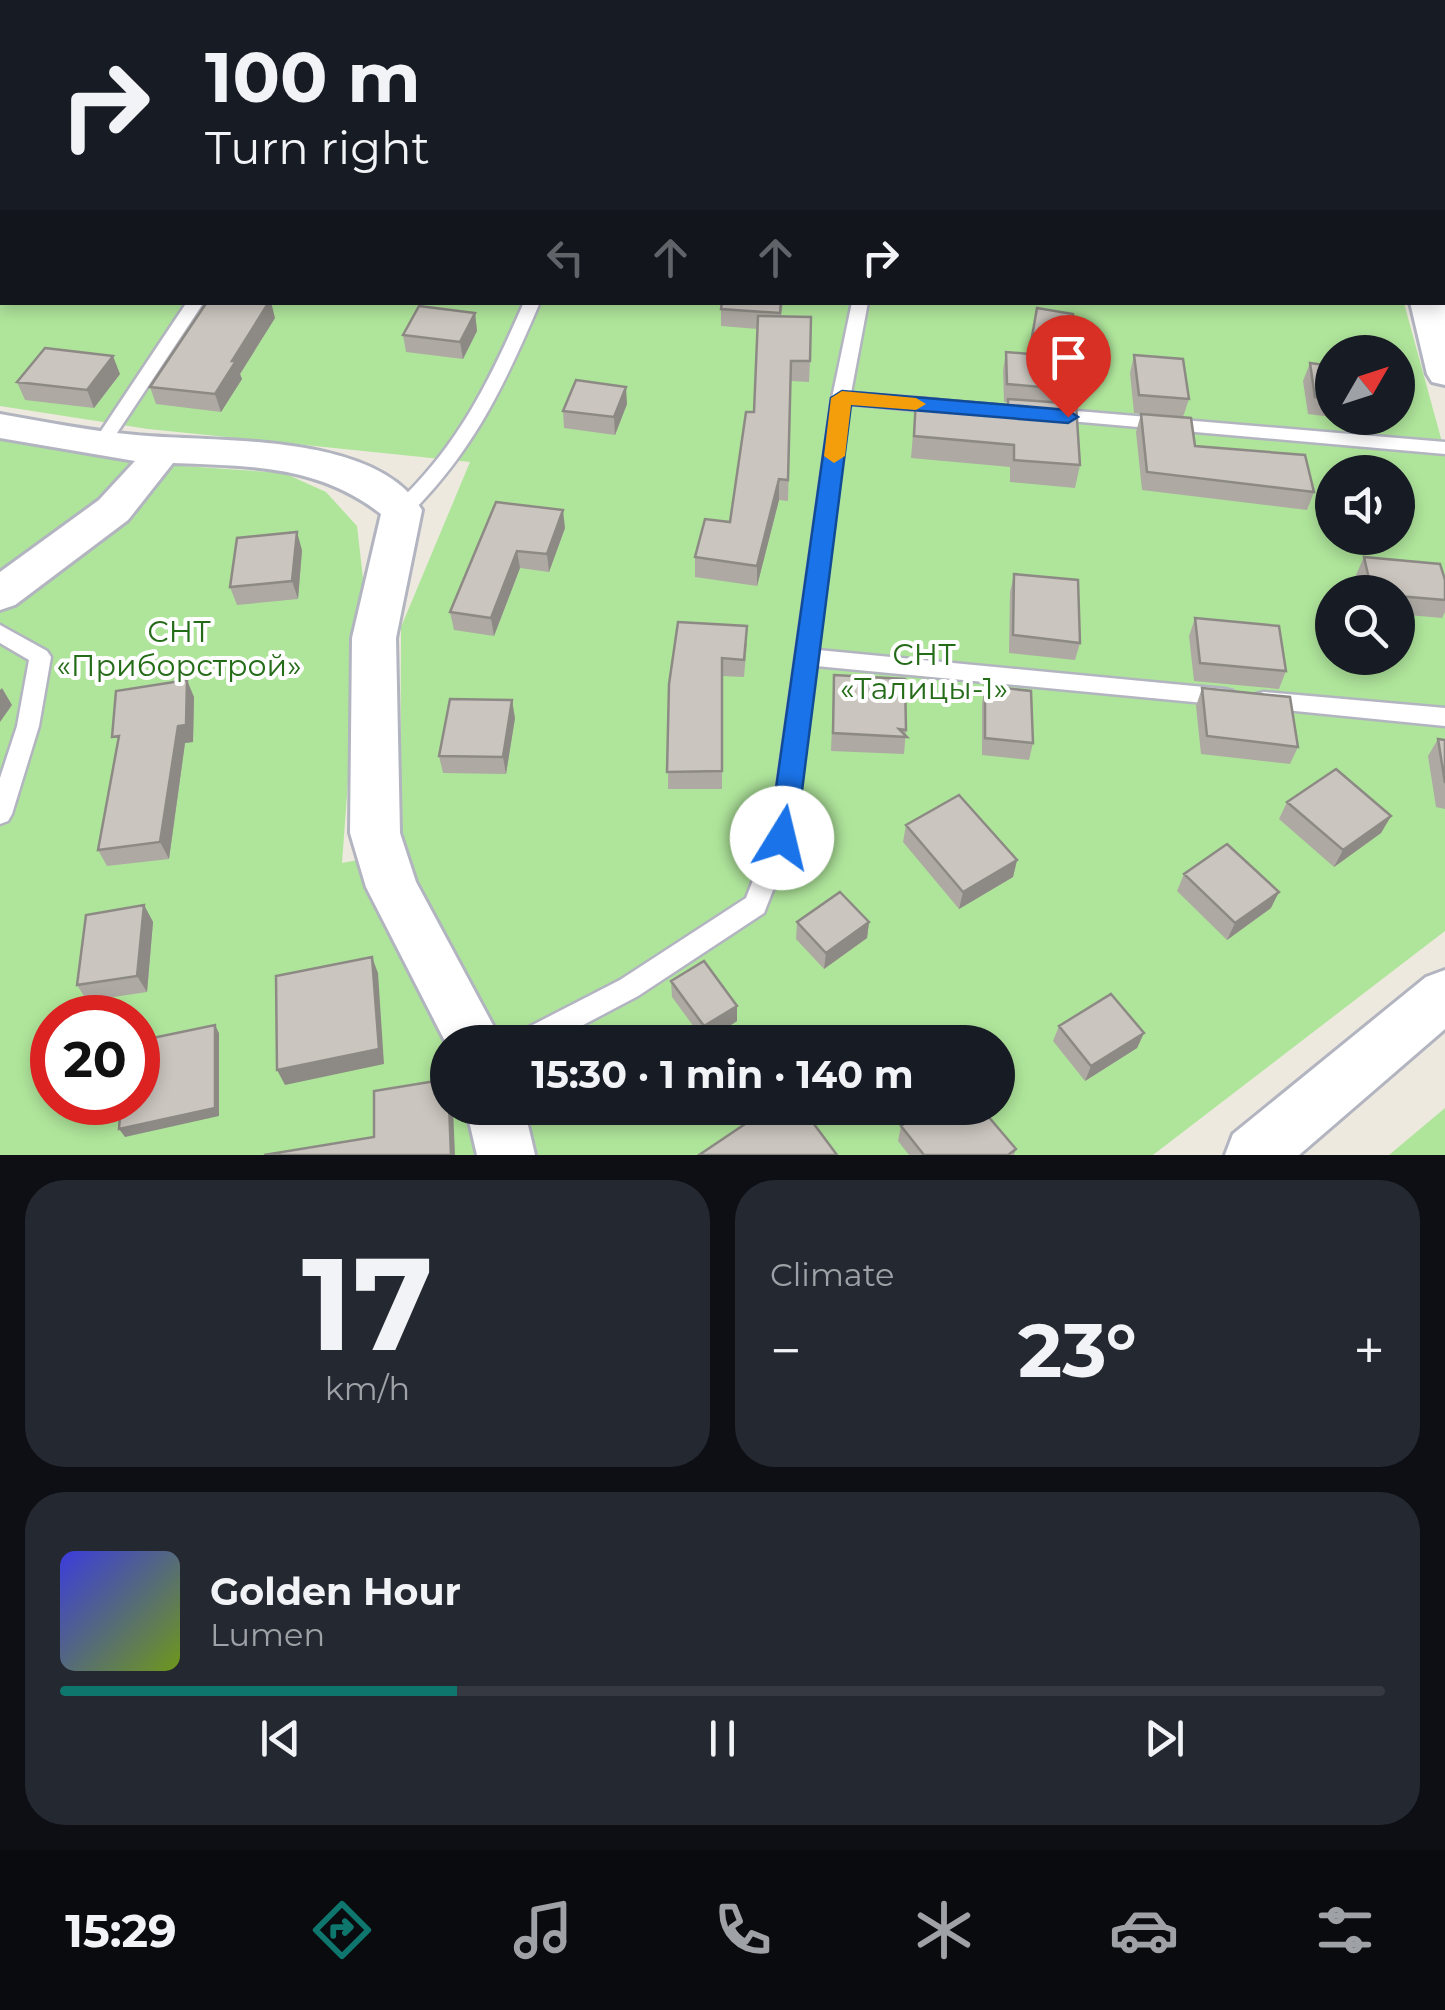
<!DOCTYPE html>
<meta charset="utf-8">
<style>
:root{--surface:#171b24;--page:#242831;--text:#f1f3f6;--muted:#9ea1a6;--line:#363941;--accent:#0f766e}
body{margin:0;font-family:Montserrat,sans-serif;background:var(--page);color:var(--text);height:100vh;display:flex;flex-direction:column;font-size:38px;white-space:nowrap}
*{box-sizing:border-box;margin:0}
p{font-size:32px;color:var(--muted)}
.icon{flex:none;width:55px;height:55px;fill:none;stroke:currentColor;stroke-width:2;stroke-linecap:round;stroke-linejoin:round}
.map{position:relative;height:1155px;overflow:hidden}
.panel{display:flex;flex-direction:column;gap:25px;padding:25px;background:#0d0f14;flex:1}
.panel>*{flex:none}
.guide{position:absolute;left:0px;top:0px;width:1445px;height:305px;box-shadow:0 5px 15px #0003;background:#171b24;color:var(--text);overflow:hidden}
.needle{width:65px;rotate:51deg}
.fabs{position:absolute;left:1315px;top:335px;display:grid;gap:20px}
.fabs a{display:grid;place-items:center;width:100px;height:100px;border-radius:50%;background:var(--surface);box-shadow:0 5px 15px #0003;font-size:50px}
.speed{position:absolute;left:30px;top:995px;display:flex;gap:20px;font-size:50px;font-weight:700;text-align:center}
.speed>*{display:grid;place-content:center;width:130px;height:130px;border-radius:50%;background:var(--surface);box-shadow:0 5px 15px #0003;line-height:1}
.speed .limit{border:15px solid #d22;background:#fff;color:#111}
.pin{position:absolute;display:grid;place-items:center;width:85px;height:85px;color:#fff;margin:-102px -42px;border-radius:50% 50% 50% 0;rotate:-45deg;box-shadow:0 0 10px #0007}
.pin .icon{rotate:45deg}
.me{position:absolute;width:110px;margin:-55px;rotate:9deg;stroke-linejoin:round;filter:drop-shadow(0 0 8px #0008)}
.turn{display:flex;align-items:center;gap:35px;height:210px;padding:0 40px;font-size:45px}
.turn .icon{width:130px;height:130px;stroke-width:2.5}
.turn b{display:block;font-size:70px;line-height:85px}
.lanes{display:flex;align-items:center;height:95px;padding:0 40px;background:#0003;justify-content:center;gap:50px;direction:ltr}
.lanes .off{opacity:.35}
.big{font-size:75px;font-weight:700;line-height:1.1}
.panel .card{flex:1;display:flex;flex-direction:column;justify-content:center;gap:15px;min-width:0;padding:0 35px;border-radius:40px;background:var(--page)}
.panel .dial{align-items:center;gap:0}
.dial b{font-size:130px;line-height:1}
.song{display:flex;align-items:center;gap:30px}
.cover{width:120px;height:120px;border-radius:15px;background:linear-gradient(135deg,hsl(240 70% 55%),hsl(80 70% 35%))}
.played{height:10px;border-radius:5px;background:linear-gradient(90deg,var(--accent) 30%,var(--line) 30%)}
.keys{display:flex;justify-content:space-around;direction:ltr}
.heat{display:flex;justify-content:space-between;align-items:center;font-size:55px;direction:ltr}
.panel .tiles{flex:1;display:grid;gap:25px;grid-template-columns:1fr 1fr}
.card:last-child{grid-column:span 2}
.trip{position:absolute;left:430px;top:1025px;width:585px;height:100px;border-radius:50px;background:var(--surface);box-shadow:0 5px 15px #0003;font-weight:700;line-height:100px;text-align:center}
.dock{display:flex;height:160px;justify-content:space-around;align-items:center;background:#090b0e;color:var(--muted)}
.dock .icon{width:70px;height:70px}
.dock .selected{color:var(--accent)}
.dock b{font-size:45px;color:var(--text)}
.map>svg:first-child{display:block}
</style>
<div class="map">
<svg width="1445" height="1155" viewBox="0 0 1445 1155">
<rect width="100%" height="100%" fill="#eee9df"/>
<path fill="#afe59b" fill-rule="evenodd" d="M0 0H1310L2 2V302L1404 303 1445 453V931L1153 1155H0V440L155 464 284 473 326 492 357 526 363 578 342 863 400 852 401 627 470 462 148 429 0 406ZM1332 352H1398V418H1332ZM1332 472H1398V538H1332ZM1332 592H1398V658H1332ZM52 1018H138V1102H52ZM448 1042H998V1108H448Z
M1445 1108V1155H1389Z"/>
<g fill="none" stroke-linecap="round" stroke-linejoin="round">
<defs>
<path id="service" d="M0 128H2V136H0Z
M187 302H204L107 448H95L92 444 95 440Z
M524 302H540C505 384 474 451 409 515H395L392 510 395 505C459 445 489 382 524 302Z
M852 302H868L851 393 939 400 948 406 939 412 849 404 818 650 1225 689 1233 691 1236 697 1233 703 1225 705 816 666 794 837 764 913 638 996 551 1042H513L517 1033 620 980 746 898 770 837 832 398Z
M1053 409 1445 442V454L1047 419 1044 415 1047 411Z
M0 625 47 651 51 657 39 726 12 814 8 821 0 824V778L17 726 29 660 0 643Z
M1264 692 1445 708V726L1264 708 1256 706 1253 700 1256 694Z"/>
<path id="minor" d="M1313 0H1339L1340 2H1314Z
M1442 299 1445 304V385L1432 382 1427 374 1410 302Z
M0 414C45 422 90 431 136 435 215 443 375 431 422 510L396 638 400 833 416 882 502 1042H448V1047L366 887 350 833 352 638 381 514C318 465 249 466 173 463L128 520 15 605 0 610V572L99 500 135 461 0 438Z
M1445 970V1029L1299 1155H1225L1233 1134 1426 977Z
M466 1108H524L535 1155H477Z"/>
</defs>
<use href="#service" stroke="#b2b4c0" stroke-width="5"/>
<use href="#minor" stroke="#b2b4c0" stroke-width="6"/>
<use href="#service" fill="#fff" fill-rule="evenodd"/>
<use href="#minor" fill="#fff" fill-rule="evenodd"/>
</g>
<path fill="#aea9a3" d="M1389 0H1445V100L1442 96V2H1391Z
M1442 102 1445 103V197H1442Z
M0 154H2V258H0Z
M783 302 781 316 810 361 809 382 791 381 788 501 779 500 757 586 695 577V557L730 522 754 412 758 329 721 326V309Z
M475 313 477 331 463 359 406 352 403 335Z
M275 318 240 374 242 379 221 412 156 404 150 387Z
M1006 352 1074 390 1070 404 1080 465 1075 488 1010 482V467L911 458 916 397 1007 404 1008 402H1004L1003 370Z
M1134 355 1189 399 1183 417 1134 413 1130 373Z
M1310 363 1332 366V417L1308 414 1303 381Z
M120 374 94 408 25 400 17 382Z
M627 404 615 435 564 428 563 411Z
M1141 414 1195 446 1314 492 1307 510 1142 490 1136 432Z
M1334 418H1365L1364 421Z
M496 502 565 528 549 572 520 568 494 636 454 630 450 612Z
M302 550 298 599 237 605 230 587Z
M1364 557 1445 580V612L1442 618 1398 614V592H1360L1356 575Z
M1014 574 1080 643 1075 660 1009 653 1010 592Z
M1195 618 1286 671 1279 689 1194 681 1189 636Z
M747 643 744 677 722 676V789H668L669 684Z
M834 675 906 730 904 754 831 751Z
M985 686 1033 743 1029 760 982 755V704Z
M1202 688 1298 747 1290 764 1201 754 1196 706Z
M194 697 193 742 185 743 169 859 107 866 98 850Z
M515 718 506 774 443 773 439 756Z
M1438 739 1445 740V809L1436 807 1428 756Z
M1287 802 1391 816 1381 833 1334 867 1279 819Z
M906 825 1017 860 1013 877 959 909 903 842Z
M1184 874 1271 908 1227 940 1177 891Z
M144 905 153 922 147 992 87 1001 77 985Z
M797 922H869L867 938 824 969 796 939Z
M671 981 737 1006V1021L705 1042 672 997Z
M1059 1026 1144 1033 1137 1048 1085 1081 1053 1041Z
M901 1126 1016 1149 1014 1155H909L898 1141Z"/>
<path fill="#8d8a85" d="M269 302H271L275 318 240 374 242 379 221 412 215 394 232 361Z
M475 313 477 331 463 359 460 342Z
M113 356 120 374 94 408 87 390Z
M626 387 627 404 615 435 614 417Z
M779 479V500L757 586V566Z
M563 510 565 528 549 572 547 554Z
M297 532 302 550 298 599 292 581Z
M517 551 520 568 494 636 491 618Z
M187 680 194 697 193 742 185 743 169 859 160 842 178 726Z
M2 688 12 705 0 722V690Z
M512 700 515 718 506 774 503 757Z
M1391 816 1381 833 1334 867 1343 850Z
M1017 860 1013 877 959 909 963 892Z
M1279 892 1271 908 1227 940 1235 923Z
M144 905 153 922 147 992 137 976Z
M869 922 867 938 824 969 826 953Z
M372 957 378 973 384 1064 285 1085 277 1070Z
M737 1006V1021L705 1042 704 1026Z
M215 1025 219 1033V1116L125 1137 119 1129Z
M1144 1033 1137 1048 1085 1081 1091 1066Z
M449 1108H453L455 1155H451Z"/>
<path fill="#cac5be" stroke="#8d8a85" stroke-width="2.5" d="M598 0H716L719 2H597Z
M801 0H954V2H801Z
M1403 0H1445V73L1442 69V2H1405Z
M1442 102 1445 103V167L1442 158Z
M0 154H2V242L0 241Z
M207 302H269L232 361H236L215 394 150 387Z
M722 302H781L780 313 721 309Z
M419 306 475 313 460 342 403 335Z
M1037 308 1073 314 1074 390 1007 384 1006 352 1029 354Z
M758 316 811 317 810 361H791L788 480 779 479 757 566 695 557 705 519 730 522 746 412H754Z
M45 348 113 356 87 390 17 382Z
M1134 355 1183 359 1189 399 1139 395Z
M1310 363 1332 366V399L1315 397Z
M576 380 626 387 614 417 563 411Z
M916 397 1008 405V399L1076 404 1080 465 1014 460V445L914 436Z
M1141 414 1191 418 1195 446 1305 455 1314 492 1147 472Z
M496 502 563 510 547 554 517 551 491 618 450 612Z
M297 532 292 581 230 587 237 538Z
M1364 557 1440 564 1445 580V600L1398 596V592H1372Z
M1014 574 1078 580 1080 643 1013 635Z
M1195 618 1279 626 1286 671 1200 663Z
M678 622 747 626 744 660 722 658V771L667 772 669 684Z
M834 675 905 679 906 730 899 729 907 737 833 733Z
M187 680 186 725 178 726 160 842 98 850 119 736 112 737 116 691Z
M985 686 1031 691 1033 743 985 738Z
M1202 688 1290 697 1298 747 1207 736Z
M450 699 512 700 503 757 439 756Z
M1438 739 1445 740V783Z
M1336 769 1391 816 1343 850 1287 802Z
M959 795 1017 860 963 892 906 825Z
M1227 844 1279 892 1235 923 1184 874Z
M840 892 869 922 826 953 797 922Z
M144 905 137 976 77 985 86 915Z
M372 957 379 1049 277 1070 276 976Z
M704 961 737 1006 704 1026 671 981Z
M1111 994 1144 1033 1091 1066 1059 1026Z
M215 1025V1108L119 1129 121 1102H138V1041Z
M448 1079 451 1155H264L374 1137V1091Z
M769 1108H802L837 1155H699Z
M928 1108H981L1016 1149 1008 1155H924L901 1126Z"/>
<path fill="#1a73e8" stroke="#114b97" stroke-width="2.5" d="M842 391 1068 410 1078 417 1068 423 851 405 796 838 792 845H773L769 838 831 398Z"/>
<path fill="#f59e0b" d="M842 391 916 398 926 404 916 410 851 405 845 456 834 463 824 456 831 398Z"/>
<g text-anchor="middle" stroke-width="8" stroke-linejoin="round" paint-order="stroke">
<g font-size="30" fill="#256c19" stroke="#fff">
<text x="179" y="642">СНТ<tspan x="179" dy="34">«Приборстрой»</tspan></text>
<text x="924" y="665">СНТ<tspan x="924" dy="34">«Талицы-1»</tspan></text>
</g>
</g>
</svg>
<div class="fabs">
<a><svg class="needle" viewBox="-14 -14 28 28"><path d="M0-13l5 13h-10z" fill="#e53935"/><path d="M0 13l5-13h-10z" fill="#9ea1a6"/></svg></a>
<a><svg class="icon" aria-label="sound" viewBox="0 0 24 24"><path d="M4 9h4l5-4v14l-5-4H4zM17 9q2 3 0 6"/></svg></a>
<a><svg class="icon" aria-label="search" viewBox="0 0 24 24"><circle cx="10" cy="10" r="6"/><path d="M15 15l6 6"/></svg></a>
</div>
<div class="speed"><div class="limit">20</div></div>
<div class="pin" style="left:1068px;top:417px;background:#d93025"><svg class="icon" aria-label="arrive" viewBox="0 0 24 24"><path d="M6 21V4h12l-3 4 3 4H6"/></svg></div>
<svg class="me" style="left:782px;top:838px" viewBox="-20 -20 40 40"><circle r="19" fill="#fff"/><path d="M0-13L10 11 0 6-10 11z" fill="#1a73e8"/></svg>
<div class="trip">15:30 · 1 min · 140 m</div>
<div class="guide">
<div class="turn"><svg class="icon" aria-label="right" viewBox="0 0 24 24"><path d="M7 20v-9h11M14 6l5 5-5 5"/></svg><div><b>100 m</b>Turn right</div></div>
<div class="lanes"><svg class="icon off" aria-label="left" viewBox="0 0 24 24"><path d="M17 20v-9H6M10 6l-5 5 5 5"/></svg><svg class="icon off" aria-label="ahead" viewBox="0 0 24 24"><path d="M12 20V5M6 11l6-6 6 6"/></svg><svg class="icon off" aria-label="ahead" viewBox="0 0 24 24"><path d="M12 20V5M6 11l6-6 6 6"/></svg><svg class="icon" aria-label="right" viewBox="0 0 24 24"><path d="M7 20v-9h11M14 6l5 5-5 5"/></svg></div>
</div>
</div>
<section class="panel">
<div class="tiles">
<div class="card dial"><b>17</b><p>km/h</p></div>
<div class="card"><p>Climate</p>
<div class="heat"><a>−</a><b class="big">23°</b><a>+</a></div>
</div>
<div class="card">
<div class="song"><i class="cover"></i><div><b>Golden Hour</b><p>Lumen</p></div></div>
<div class="played"></div>
<div class="keys"><svg class="icon" aria-label="previous" viewBox="0 0 24 24"><path d="M18 5L8 12l10 7zM5 5v14"/></svg><svg class="icon" aria-label="pause" viewBox="0 0 24 24"><path d="M8 5v14M16 5v14"/></svg><svg class="icon" aria-label="next" viewBox="0 0 24 24"><path d="M6 5l10 7-10 7zM19 5v14"/></svg></div>
</div>
</div>
</section>
<nav class="dock">
<b>15:29</b>
<svg class="icon selected" aria-label="directions" viewBox="0 0 24 24"><path d="M12 3l9 9-9 9-9-9zM9 14v-3h6M13 9l2 2-2 2"/></svg>
<svg class="icon" aria-label="music" viewBox="0 0 24 24"><path d="M9 18V5l10-2v13"/><circle cx="6" cy="18" r="3"/><circle cx="16" cy="16" r="3"/></svg>
<svg class="icon" aria-label="phone" viewBox="0 0 24 24"><path d="M5 4h4l2 5-3 2q2 4 5 5l2-3 5 2v4C11 20 4 13 5 4z"/></svg>
<svg class="icon" aria-label="climate" viewBox="0 0 24 24"><path d="M12 3v18M4 7l16 10M4 17L20 7"/></svg>
<svg class="icon" aria-label="car" viewBox="0 0 24 24"><path d="M5 17H2v-5l4-1 3-4h7l3 4 3 1v5h-3M9 17h6M6 11h13"/><circle cx="7" cy="17" r="2"/><circle cx="17" cy="17" r="2"/></svg>
<svg class="icon" aria-label="filters" viewBox="0 0 24 24"><path d="M4 7h16M4 17h16"/><circle cx="9" cy="7" r="2"/><circle cx="15" cy="17" r="2"/></svg>
</nav>
